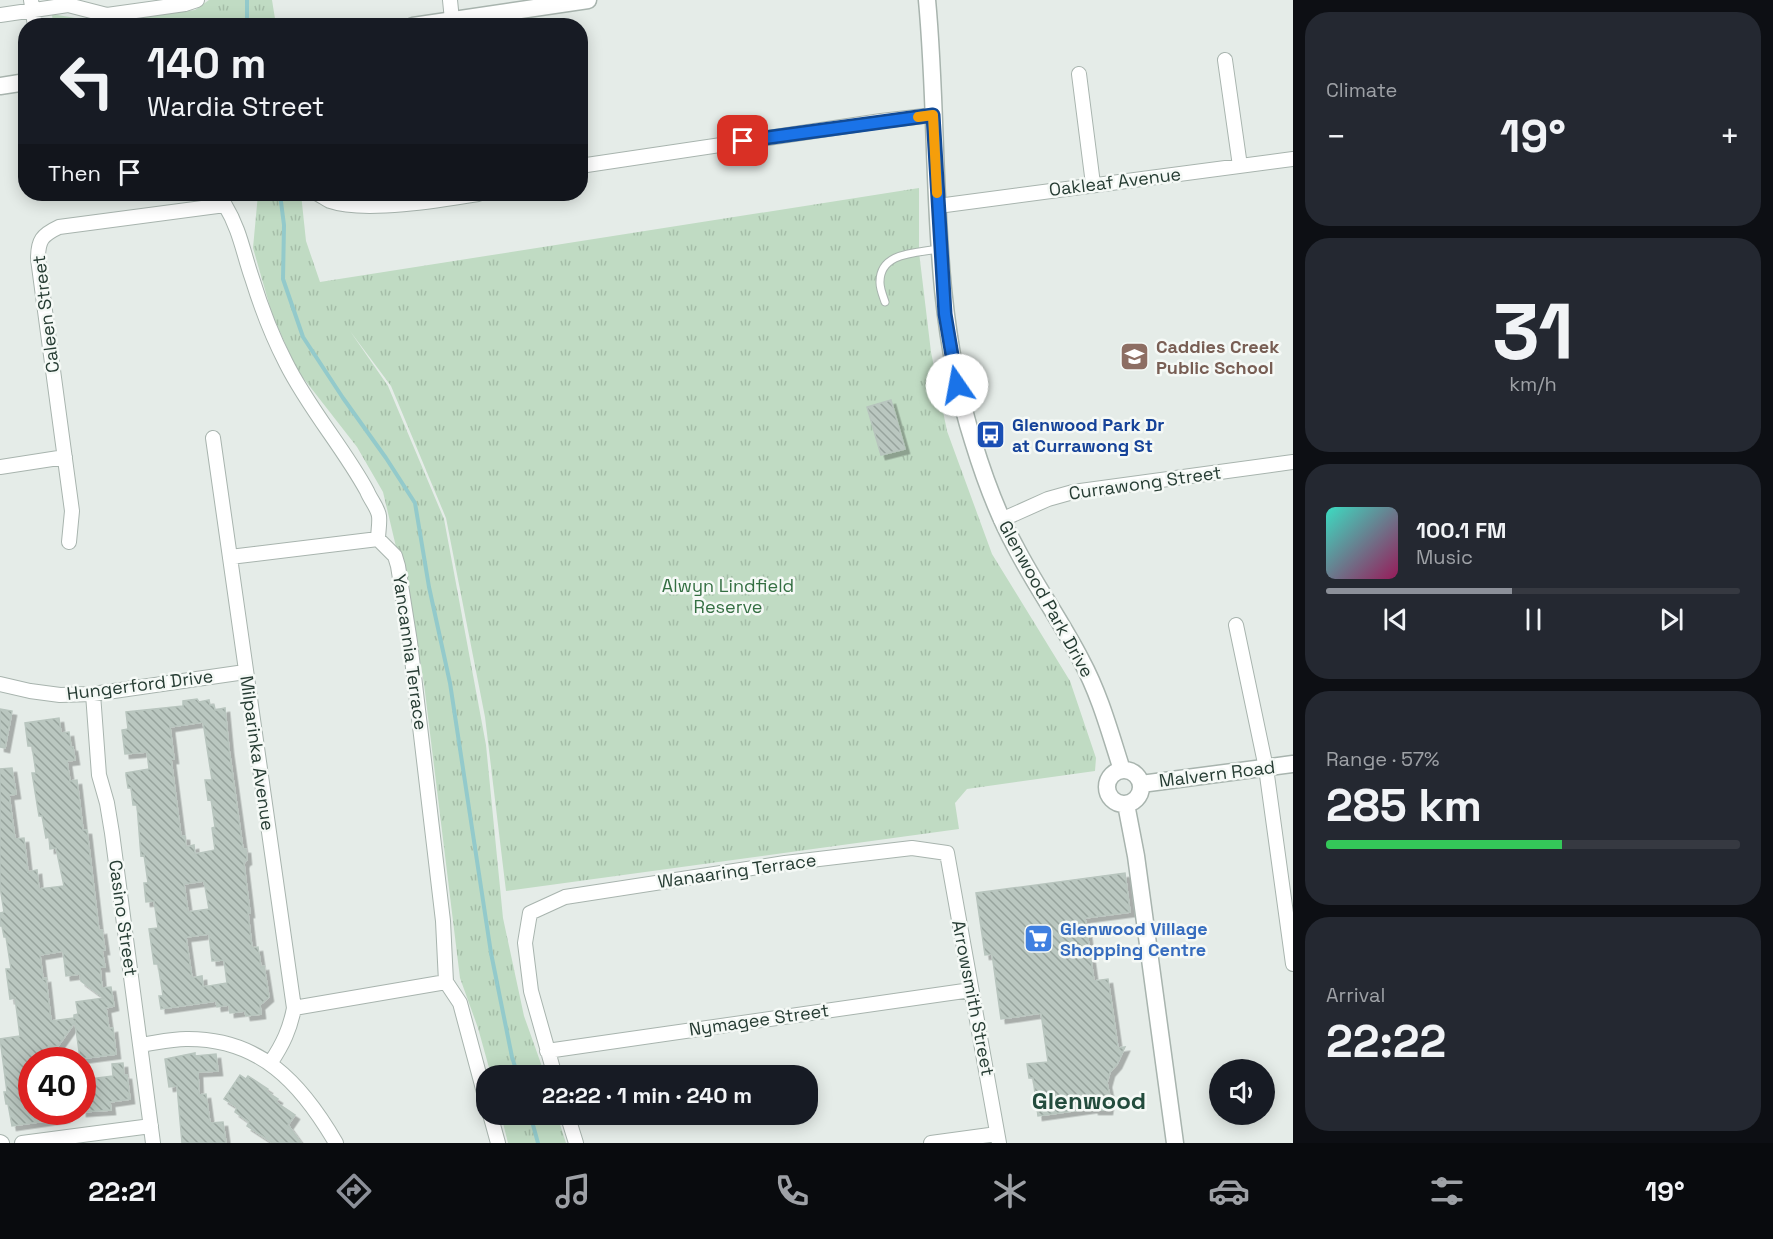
<!DOCTYPE html>
<meta charset="utf-8">
<style>
:root{--surface:#171b24;--page:#242831;--text:#f1f3f6;--muted:#9ea1a6;--line:#363941;--accent:#8c9099}
body{margin:0;font-family:"Space Grotesk",sans-serif;background:var(--page);color:var(--text);height:100vh;display:flex;flex-direction:column;font-size:22px;white-space:nowrap}
*{box-sizing:border-box;margin:0}
p{font-size:20px;color:var(--muted)}
.icon{flex:none;width:33px;height:33px;fill:none;stroke:currentColor;stroke-width:2;stroke-linecap:round;stroke-linejoin:round}
.map{position:relative;flex:1;overflow:hidden}
.drawer{display:flex;flex-direction:column;gap:12px;padding:12px;background:#0d0f14;width:480px}
.drawer>*{flex:none}
.guide{position:absolute;left:18px;top:18px;width:570px;height:183px;border-radius:24px;box-shadow:0 3px 15px #0003;background:#171b24;color:var(--text);overflow:hidden}
.controls{position:absolute;left:1209px;top:1059px;display:grid;gap:12px}
.controls a{display:grid;place-items:center;width:66px;height:66px;border-radius:50%;background:var(--surface);box-shadow:0 3px 15px #0003;font-size:30px}
.speed{position:absolute;left:18px;top:1047px;display:flex;gap:12px;font-size:30px;font-weight:700;text-align:center}
.speed>*{display:grid;place-content:center;width:78px;height:78px;border-radius:50%;background:var(--surface);box-shadow:0 3px 15px #0003;line-height:1}
.speed .limit{border:9px solid #d22;background:#fff;color:#111}
.pin{position:absolute;display:grid;place-items:center;width:51px;height:51px;color:#fff;margin:-26px;border-radius:12px;box-shadow:0 3px 9px #0006}
.me{position:absolute;width:66px;margin:-33px;rotate:348deg;stroke-linejoin:round;filter:drop-shadow(0 0 4px #0008)}
.turn{display:flex;align-items:center;gap:21px;height:126px;padding:0 30px;font-size:27px}
.turn .icon{width:78px;height:78px;stroke-width:2.5}
.turn b{display:block;font-size:42px;line-height:51px}
.then{display:flex;align-items:center;height:57px;padding:0 30px;background:#0003;gap:12px;font-size:22px}
.big{font-size:45px;font-weight:800;line-height:1.1}
.drawer .tile{flex:1;display:flex;flex-direction:column;justify-content:center;gap:9px;min-width:0;padding:0 21px;border-radius:24px;background:var(--page)}
.drawer .dial{align-items:center;gap:0}
.dial b{font-size:78px;line-height:1}
.song{display:flex;align-items:center;gap:18px}
.cover{width:72px;height:72px;border-radius:9px;background:linear-gradient(135deg,hsl(170 70% 55%),hsl(330 70% 35%))}
.played{height:6px;border-radius:3px;background:linear-gradient(90deg,var(--accent) 45%,var(--line) 45%)}
.keys{display:flex;justify-content:space-around;direction:ltr}
.heat{display:flex;justify-content:space-between;align-items:center;font-size:33px;direction:ltr}
.charge{height:9px;border-radius:4px;background:linear-gradient(90deg,#34c759 57%,var(--line) 0)}
.trip{position:absolute;left:476px;top:1065px;width:342px;height:60px;border-radius:24px;background:var(--surface);box-shadow:0 3px 15px #0003;font-weight:800;line-height:60px;text-align:center}
.tabs{display:flex;height:96px;justify-content:space-around;align-items:center;background:#090b0e;color:var(--muted)}
.tabs .icon{width:42px;height:42px}
.tabs .current{color:var(--accent)}
.tabs b{font-size:27px;color:var(--text)}
main{display:flex;flex:1;min-height:0}
.map>svg:first-child{display:block}
</style>
<main>
<div class="map">
<svg width="1293" height="1143" viewBox="0 0 1293 1143">
<defs>
<pattern id="park-tufts" width="24" height="20" patternUnits="userSpaceOnUse" patternTransform="scale(1.5)"><rect width="24" height="20" fill="#c0dbc3"/><path d="M3 7l-1-3M5 7V3M7 7l1-3M15 17l-1-3M17 17v-4M19 17l1-3" fill="none" stroke="#a5bda8"/></pattern>
<pattern id="building-back-hatch" width="6" height="6" patternUnits="userSpaceOnUse" patternTransform="scale(1.5)"><rect width="6" height="6" fill="#bac7c0"/><path d="M-1 5l2 2M0 0l6 6M5-1l2 2" fill="none" stroke="#97a39d"/></pattern>
<filter id="shadow"><feDropShadow dx="4.5" dy="4.5" stdDeviation="0" flood-color="#0004"/></filter>
</defs>
<rect width="100%" height="100%" fill="#e5ece8"/>
<path fill="url(#park-tufts)" d="M209 0H272L276 25H53L52 14 81 19 110 21 195 10Z
M919 188V252L931 352 947 431 992 554 1070 681 1096 758 1095 771 967 789 955 803 959 829 506 891 485 717 446 518 391 386 350 331 388 386 444 519 486 745 503 918 524 1016 545 1075H491L478 1028 460 978 424 684 411 610 383 492 357 447 297 370 272 314 253 248 258 194H301L306 241 320 282Z
M501 1115H557L566 1143H508Z"/>
<g fill="none" stroke-linecap="round" stroke-linejoin="round">
<path stroke="#93cacb" stroke-width="4" d="M247 26V0
M280 194 284 225 283 279 303 337 343 398 386 458 415 503 429 587 450 683 491 953 512 1057 518 1076
M530 1114 538 1143"/>
</g>
<path fill="url(#building-back-hatch)" stroke="#b8c5be" stroke-width="1.5" fill-rule="evenodd" filter="url(#shadow)" d="M891 400 905 449 881 455 867 407Z
M197 699 199 702 209 700 210 705H214L215 710 225 708 229 749 243 849H246L247 860 245 861 244 864 250 913H248L252 948 258 947 261 967 264 966 269 997 260 1005 261 1014 246 1016 245 1011 230 1013 229 1005 217 1007 216 1001 161 1009 159 996H163L158 964H154L149 929 158 928 154 901 146 902 144 883H148L144 855 141 856 140 844 137 805H133L131 788H128L126 775V773L149 769 147 752 125 754 122 730 128 729 126 712 183 706V701ZM203 722 212 780H205L208 800 211 799 215 827 212 828 215 850 195 854 194 845 186 847 185 836H181L171 759H174L170 727ZM204 881 209 909 188 912 184 884ZM209 934 212 961 224 960 227 983 203 987 202 976 192 978 186 937Z
M0 709 12 711 5 748 0 747Z
M59 718 61 733 69 732 71 747H73L75 760 67 761 70 781 77 780 83 830H87L99 931 102 930 105 950H102L105 967H100L102 988 111 987 114 1006 106 1008 109 1029 113 1028 116 1054 80 1059 75 1022 58 1046 48 1047 50 1060H32V1112H64L65 1118 12 1126 8 1104H6L4 1092H7L0 1039 20 1036 15 998 10 999 6 969H11L6 937H4L2 926H0V913L4 912 0 887V769L12 768 16 794 9 795 15 839 24 838 28 872 37 870 39 889 64 886 56 848 50 849 49 837 46 838 42 816H39L32 773H36L32 746H28L25 723ZM63 951 66 976 80 974 81 981 104 998 76 1002 78 1014 74 1015V1018L51 1021 46 978 43 979 40 955Z
M1125 873 1130 912 1085 918 1094 981 1108 979 1118 1048 1125 1047 1117 1064 1110 1072 1107 1083 1110 1097 1108 1110H1094V1108L1038 1116 1033 1078H1029L1027 1064 1048 1062 1041 1013 1001 1019 992 954 985 955 976 893Z
M195 1053V1056L216 1054 218 1071 198 1072 199 1095 206 1094 210 1123 223 1122 226 1143H182L177 1086 169 1087 165 1059Z
M123 1063 124 1075H127L130 1099 110 1102 111 1110 82 1112V1080L113 1076 112 1064Z
M240 1075 246 1079 248 1076 268 1089 266 1091 278 1099 276 1102 295 1115 288 1125 301 1143H273L247 1126 249 1122 235 1112 237 1107 224 1099Z"/>
<g fill="none" stroke-linecap="round" stroke-linejoin="round">
<defs>
<path id="service" d="M885 302C883 296 880 289 880 283 879 252 916 253 938 249"/>
<path id="minor" d="M31 0 35 26
M450 0 452 20
M0 15 68 5 107 15 185 4 197 0
M1225 60 1240 166
M1079 74 1093 184
M580 166 881 121 933 115
M318 194C322 196 326 199 330 201 364 213 442 200 478 194
M938 206 1293 159
M213 438 294 1008C290 1029 283 1044 271 1062
M0 467 65 457
M1001 520 1048 499 1073 492 1293 462
M69 542 72 511 38 259C38 240 42 235 59 227L225 205C240 230 243 252 252 278 261 307 272 336 286 363 309 409 343 447 367 491 370 499 378 508 379 516 380 523 378 532 378 539L395 556 398 566 410 642 443 921 446 982 460 1003 486 1100
M230 557 378 539
M1236 625 1266 768 1293 964
M0 684 30 691 60 695 93 694 245 672
M93 694 99 775 107 803 112 833 153 1143
M294 1008 446 982
M140 1045C155 1043 171 1039 186 1039 260 1038 301 1083 336 1143
M547 1051 971 990
M555 1076 531 991 525 943 530 913 565 897 785 863 912 848 947 853 999 1143
M490 1114 498 1143
M567 1114 576 1143
M0 1142 2 1143
M22 1143 151 1126
M931 1143 997 1134"/>
<path id="tertiary" d="M927 0C941 147 927 298 973 441 984 477 997 513 1015 546 1035 585 1061 621 1081 660 1100 695 1110 733 1122 770
M413 26 588 0
M0 86 26 82
M1107 787a17 17 0 1 1 34 0a17 17 0 1 1-34 0Z
M1141 784 1293 764
M1126 804 1136 856 1175 1143"/>
</defs>
<use href="#service" stroke="#a8b4ae" stroke-width="9"/>
<use href="#minor" stroke="#a8b4ae" stroke-width="16"/>
<use href="#tertiary" stroke="#a8b4ae" stroke-width="19"/>
<use href="#service" stroke="#fff" stroke-width="7"/>
<use href="#minor" stroke="#fff" stroke-width="14"/>
<use href="#tertiary" stroke="#fff" stroke-width="16"/>
</g>
<g fill="none" stroke-linecap="round" stroke-linejoin="round">
<defs>
<path id="route" d="M743 141 933 115 945 314 957 385"/>
</defs>
<use href="#route" stroke="#114b97" stroke-width="15"/>
<use href="#route" stroke="#1a73e8" stroke-width="10"/>
<path stroke="#f59e0b" stroke-width="10" d="M918 117 933 115 937 193"/>
</g>
<defs>
<symbol id="school-square" viewBox="-11 -11 22 22"><rect x="-9" y="-9" width="18" height="18" rx="4" fill="#8d6e63" stroke="#f5f9f6"/><path d="M0-5L7-2L0 1L-7-2ZM-4 1L0 2.5L4 1V4Q0 6-4 4Z" fill="#fff"/></symbol>
<symbol id="bus-square" viewBox="-11 -11 22 22"><rect x="-9" y="-9" width="18" height="18" rx="4" fill="#1a4fb4" stroke="#f5f9f6"/><path d="M-5-6H5V4H4V6H2V4H-2V6H-4V4H-5ZM-3.5-4V0h7V-4ZM-3.5 1.2v1.5H-2V1.2ZM2 1.2v1.5H3.5V1.2Z" fill="#fff"/></symbol>
<symbol id="supermarket-square" viewBox="-11 -11 22 22"><rect x="-9" y="-9" width="18" height="18" rx="4" fill="#3f7fe0" stroke="#f5f9f6"/><path d="M-6-5.5h2.5l.6 2H6L4.5 2H-2.5L-4.4-4H-6ZM-1.5 3.2a1.3 1.3 0 1 0 .1 0ZM3 3.2a1.3 1.3 0 1 0 .1 0Z" fill="#fff"/></symbol>
</defs>
<g fill-rule="evenodd">
<use href="#school-square" x="1118" y="340" width="33" height="33"/>
<use href="#bus-square" x="974" y="418" width="33" height="33"/>
<use href="#supermarket-square" x="1022" y="922" width="33" height="33"/>
</g>
<g text-anchor="middle" stroke-width="5" stroke-linejoin="round" paint-order="stroke">
<g font-size="18" fill="#263c33" stroke="#f5f9f6">
<text transform="translate(1115 182) rotate(-7)" y="6">Oakleaf Avenue</text>
<text transform="translate(46 314) rotate(-97)" y="6">Caleen Street</text>
<text transform="translate(1145 483) rotate(-8)" y="6">Currawong Street</text>
<text transform="translate(1046 599) rotate(61)" y="6">Glenwood Park Drive</text>
<text transform="translate(410 652) rotate(82)" y="6">Yancannia Terrace</text>
<text transform="translate(140 685) rotate(-7)" y="6">Hungerford Drive</text>
<text transform="translate(257 753) rotate(82)" y="6">Milparinka Avenue</text>
<text transform="translate(1217 774) rotate(-7)" y="6">Malvern Road</text>
<text transform="translate(737 871) rotate(-8)" y="6">Wanaaring Terrace</text>
<text transform="translate(123 918) rotate(82)" y="6">Casino Street</text>
<text transform="translate(973 998) rotate(79)" y="6">Arrowsmith Street</text>
<text transform="translate(759 1020) rotate(-8)" y="6">Nymagee Street</text>
</g>
<g font-size="18" font-weight="bold" fill="#785e54" stroke="#f5f9f6" text-anchor="start">
<text x="1156" y="353">Caddies Creek<tspan x="1156" dy="21">Public School</tspan></text>
</g>
<g font-size="18" font-weight="bold" fill="#164399" stroke="#f5f9f6" text-anchor="start">
<text x="1012" y="431">Glenwood Park Dr<tspan x="1012" dy="21">at Currawong St</tspan></text>
</g>
<g font-size="18" fill="#346f42" stroke="#f5f9f6">
<text x="728" y="592">Alwyn Lindfield<tspan x="728" dy="21">Reserve</tspan></text>
</g>
<g font-size="18" font-weight="bold" fill="#366cbe" stroke="#f5f9f6" text-anchor="start">
<text x="1060" y="935">Glenwood Village<tspan x="1060" dy="21">Shopping Centre</tspan></text>
</g>
<g font-size="24" font-weight="bold" fill="#234c3d" stroke="#f5f9f6">
<text x="1089" y="1109">Glenwood</text>
</g>
</g>
</svg>
<div class="controls">
<a><svg class="icon" aria-label="sound" viewBox="0 0 24 24"><path d="M4 9h4l5-4v14l-5-4H4zM17 9q2 3 0 6"/></svg></a>
</div>
<div class="speed"><div class="limit">40</div></div>
<div class="pin" style="left:743px;top:141px;background:#d93025"><svg class="icon" aria-label="arrive" viewBox="0 0 24 24"><path d="M6 21V4h12l-3 4 3 4H6"/></svg></div>
<svg class="me" style="left:957px;top:385px" viewBox="-20 -20 40 40"><circle r="19" fill="#fff"/><path d="M0-13L10 11 0 6-10 11z" fill="#1a73e8"/></svg>
<div class="trip">22:22 · 1 min · 240 m</div>
<div class="guide">
<div class="turn"><svg class="icon" aria-label="left" viewBox="0 0 24 24"><path d="M17 20v-9H6M10 6l-5 5 5 5"/></svg><div><b>140 m</b>Wardia Street</div></div>
<div class="then">Then<svg class="icon" aria-label="arrive" viewBox="0 0 24 24"><path d="M6 21V4h12l-3 4 3 4H6"/></svg></div>
</div>
</div>
<section class="drawer">
<div class="tile"><p>Climate</p>
<div class="heat"><a>−</a><b class="big">19°</b><a>+</a></div>
</div>
<div class="tile dial"><b>31</b><p>km/h</p></div>
<div class="tile">
<div class="song"><i class="cover"></i><div><b>100.1 FM</b><p>Music</p></div></div>
<div class="played"></div>
<div class="keys"><svg class="icon" aria-label="previous" viewBox="0 0 24 24"><path d="M18 5L8 12l10 7zM5 5v14"/></svg><svg class="icon" aria-label="pause" viewBox="0 0 24 24"><path d="M8 5v14M16 5v14"/></svg><svg class="icon" aria-label="next" viewBox="0 0 24 24"><path d="M6 5l10 7-10 7zM19 5v14"/></svg></div>
</div>
<div class="tile"><p>Range · 57%</p><b class="big">285 km</b><div class="charge"></div></div>
<div class="tile"><p>Arrival</p><b class="big">22:22</b></div>
</section>
</main>
<nav class="tabs">
<b>22:21</b>
<svg class="icon current" aria-label="directions" viewBox="0 0 24 24"><path d="M12 3l9 9-9 9-9-9zM9 14v-3h6M13 9l2 2-2 2"/></svg>
<svg class="icon" aria-label="music" viewBox="0 0 24 24"><path d="M9 18V5l10-2v13"/><circle cx="6" cy="18" r="3"/><circle cx="16" cy="16" r="3"/></svg>
<svg class="icon" aria-label="phone" viewBox="0 0 24 24"><path d="M5 4h4l2 5-3 2q2 4 5 5l2-3 5 2v4C11 20 4 13 5 4z"/></svg>
<svg class="icon" aria-label="climate" viewBox="0 0 24 24"><path d="M12 3v18M4 7l16 10M4 17L20 7"/></svg>
<svg class="icon" aria-label="car" viewBox="0 0 24 24"><path d="M5 17H2v-5l4-1 3-4h7l3 4 3 1v5h-3M9 17h6M6 11h13"/><circle cx="7" cy="17" r="2"/><circle cx="17" cy="17" r="2"/></svg>
<svg class="icon" aria-label="filters" viewBox="0 0 24 24"><path d="M4 7h16M4 17h16"/><circle cx="9" cy="7" r="2"/><circle cx="15" cy="17" r="2"/></svg>
<b>19°</b>
</nav>
